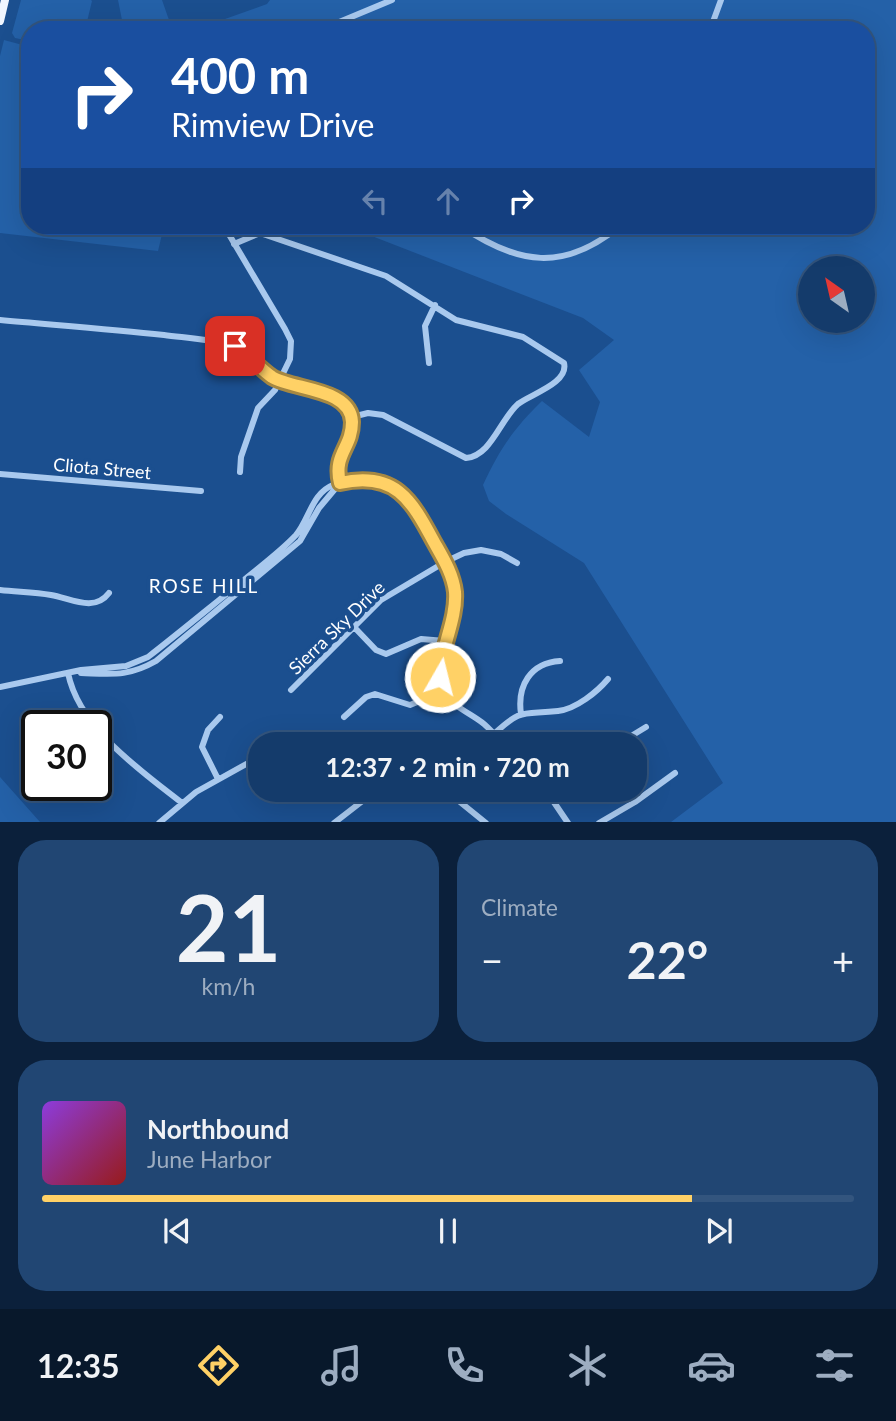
<!DOCTYPE html>
<meta charset="utf-8">
<style>
:root{--surface:#143b6b;--page:#214673;--text:#f1f3f6;--muted:#9dadc1;--line:#33557e;--accent:#ffd166}
body{margin:0;font-family:Lato,sans-serif;background:var(--page);color:var(--text);height:100vh;display:flex;flex-direction:column;font-size:26px;white-space:nowrap}
*{box-sizing:border-box;margin:0}
p{font-size:23px;color:var(--muted)}
.icon{flex:none;width:38px;height:38px;fill:none;stroke:currentColor;stroke-width:2;stroke-linecap:round;stroke-linejoin:round}
.map{position:relative;height:822px;overflow:hidden}
.drawer{display:flex;flex-direction:column;gap:18px;padding:18px;background:#0b203b;flex:1}
.drawer>*{flex:none}
.banner{position:absolute;left:21px;top:21px;width:854px;height:214px;border-radius:28px;box-shadow:0 7px 28px #0002,0 0 0 2px var(--line);background:#1a4fa0;color:#fff;overflow:hidden}
.needle{width:46px;rotate:326deg}
.controls{position:absolute;left:798px;top:256px;display:grid;gap:14px}
.controls a{display:grid;place-items:center;width:77px;height:77px;border-radius:50%;background:var(--surface);box-shadow:0 7px 28px #0002,0 0 0 2px var(--line);font-size:35px}
.speed{position:absolute;left:21px;top:710px;display:flex;gap:14px;font-size:35px;font-weight:700;text-align:center}
.speed>*{display:grid;place-content:center;width:91px;height:91px;border-radius:50%;background:var(--surface);box-shadow:0 7px 28px #0002,0 0 0 2px var(--line);line-height:1}
.speed .limit{border:4px solid #111;border-radius:10px;background:#fff;color:#111}
.pin{position:absolute;display:grid;place-items:center;width:60px;height:60px;color:#fff;margin:-30px;border-radius:14px;box-shadow:0 4px 10px #0006}
.me{position:absolute;width:77px;margin:-38px;rotate:8deg;stroke-linejoin:round;filter:drop-shadow(0 0 5px #0008)}
.turn{display:flex;align-items:center;gap:24px;height:147px;padding:0 35px;font-size:32px}
.turn .icon{width:91px;height:91px;stroke-width:2.5}
.turn b{display:block;font-size:49px;line-height:60px}
.lanes{display:flex;align-items:center;height:66px;padding:0 35px;background:#0003;justify-content:center;gap:35px;direction:ltr}
.lanes .off{opacity:.35}
.big{font-size:52px;font-weight:700;line-height:1.1}
.drawer .widget{flex:1;display:flex;flex-direction:column;justify-content:center;gap:10px;min-width:0;padding:0 24px;border-radius:28px;background:var(--page)}
.drawer .dial{align-items:center;gap:0}
.dial b{font-size:91px;line-height:1}
.song{display:flex;align-items:center;gap:21px}
.cover{width:84px;height:84px;border-radius:10px;background:linear-gradient(135deg,hsl(270 70% 55%),hsl(0 70% 35%))}
.played{height:7px;border-radius:4px;background:linear-gradient(90deg,var(--accent) 80%,var(--line) 80%)}
.keys{display:flex;justify-content:space-around;direction:ltr}
.heat{display:flex;justify-content:space-between;align-items:center;font-size:38px;direction:ltr}
.drawer .tiles{flex:1;display:grid;gap:18px;grid-template-columns:1fr 1fr}
.widget:last-child{grid-column:span 2}
.trip{position:absolute;left:248px;top:732px;width:399px;height:70px;border-radius:28px;background:var(--surface);box-shadow:0 7px 28px #0002,0 0 0 2px var(--line);font-weight:700;line-height:70px;text-align:center}
.menu{display:flex;height:112px;justify-content:space-around;align-items:center;background:#08182b;color:var(--muted)}
.menu .icon{width:49px;height:49px}
.menu .on{color:var(--accent)}
.menu b{font-size:32px;color:var(--text)}
.map>svg:first-child{display:block}
</style>
<div class="map">
<svg width="896" height="823" viewBox="0 0 896 823">
<rect width="100%" height="100%" fill="#1b4f8f"/>
<path fill="#2461a8" fill-rule="evenodd" d="M21 0H91L92 1 85 30H30V41L15 38 12 33Z
M118 0H162L169 20 126 28 123 25Z
M270 0H896V822H671L723 783 584 563 506 514 489 501 483 485C499 450 514 428 542 401L589 437 600 402 579 370 614 340 583 318 346 226H866V30H194L267 4ZM810 268H863V320H810Z
M4 40 30 47V226H164L158 251 0 233V56Z
M0 777 40 822H0Z"/>
<g fill="none" stroke-linecap="round" stroke-linejoin="round">
<path stroke="#a9c9ee" stroke-width="6" d="M320 30 392 0
M710 30 721 0
M224 226 285 329 291 341 290 359 275 390 258 408 241 457 240 472
M461 226C518 265 564 272 620 226
M234 244 260 233 386 276 456 320 523 337 564 363C569 383 531 394 518 404 500 420 491 456 466 458L383 415 368 413 352 417
M0 320C55 325 110 329 164 335 187 338 211 339 233 346 254 352 264 375 284 382 305 390 345 390 352 417 357 440 332 452 340 483
M429 363 425 326 435 305
M0 474 201 491
M0 590C17 592 34 592 51 595 70 598 94 613 109 593
M355 628 376 650 386 654 421 639 445 641
M68 673C79 728 140 770 182 803
M81 673C112 674 128 677 156 661L300 541 319 508 340 483
M0 687 81 670 126 666 148 657C179 633 209 608 239 584 258 568 279 553 296 535 309 520 312 493 333 485 388 462 412 501 435 543 443 558 453 574 455 592 457 623 427 660 443 691 451 706 472 714 484 724 491 730 497 737 503 744
M291 690 381 600 445 562 464 553 481 550 501 554 517 563
M521 714C517 686 530 663 560 661
M344 717 366 697 375 694 410 705 444 691
M62 726 82 710
M494 734C523 707 523 715 558 711 576 709 597 692 608 679
M618 744 646 727
M218 779 202 747 208 730 220 717
M444 789 486 823
M545 789 568 823
M159 823 196 792 250 762
M334 823 378 789
M599 823 635 802 675 773"/>
<path stroke="#f0f6ff" stroke-width="8" d="M0 21 5 0"/>
</g>
<g fill="none" stroke-linecap="round" stroke-linejoin="round">
<defs>
<path id="route" d="M235 346C249 355 259 368 272 377 293 390 351 388 352 422 352 448 333 454 340 483 395 471 411 499 434 542 443 558 453 574 455 592 457 620 440 649 440 677"/>
</defs>
<use href="#route" stroke="#a68842" stroke-width="18"/>
<use href="#route" stroke="#ffd166" stroke-width="12"/>
</g>
<g text-anchor="middle" stroke-width="7" stroke-linejoin="round" paint-order="stroke">
<g font-size="18" fill="#fff" stroke="#1b4f8f">
<text transform="translate(102 469) rotate(5)" y="6">Cliota Street</text>
<text transform="translate(337 628) rotate(-44)" y="6">Sierra Sky Drive</text>
</g>
<g font-size="19" letter-spacing="2" fill="#fff" stroke="#1b4f8f">
<text x="204" y="593">ROSE HILL</text>
</g>
</g>
</svg>
<div class="controls">
<a><svg class="needle" viewBox="-14 -14 28 28"><path d="M0-13l5 13h-10z" fill="#e53935"/><path d="M0 13l5-13h-10z" fill="#9dadc1"/></svg></a>
</div>
<div class="speed"><div class="limit">30</div></div>
<div class="pin" style="left:235px;top:346px;background:#d93025"><svg class="icon" aria-label="arrive" viewBox="0 0 24 24"><path d="M6 21V4h12l-3 4 3 4H6"/></svg></div>
<svg class="me" style="left:440px;top:677px" viewBox="-20 -20 40 40"><circle r="17" fill="#ffd166" stroke="#fff" stroke-width="3"/><path d="M0-11L8 9 0 5-8 9z" fill="#fff"/></svg>
<div class="trip">12:37 · 2 min · 720 m</div>
<div class="banner">
<div class="turn"><svg class="icon" aria-label="right" viewBox="0 0 24 24"><path d="M7 20v-9h11M14 6l5 5-5 5"/></svg><div><b>400 m</b>Rimview Drive</div></div>
<div class="lanes"><svg class="icon off" aria-label="left" viewBox="0 0 24 24"><path d="M17 20v-9H6M10 6l-5 5 5 5"/></svg><svg class="icon off" aria-label="ahead" viewBox="0 0 24 24"><path d="M12 20V5M6 11l6-6 6 6"/></svg><svg class="icon" aria-label="right" viewBox="0 0 24 24"><path d="M7 20v-9h11M14 6l5 5-5 5"/></svg></div>
</div>
</div>
<section class="drawer">
<div class="tiles">
<div class="widget dial"><b>21</b><p>km/h</p></div>
<div class="widget"><p>Climate</p>
<div class="heat"><a>−</a><b class="big">22°</b><a>+</a></div>
</div>
<div class="widget">
<div class="song"><i class="cover"></i><div><b>Northbound</b><p>June Harbor</p></div></div>
<div class="played"></div>
<div class="keys"><svg class="icon" aria-label="previous" viewBox="0 0 24 24"><path d="M18 5L8 12l10 7zM5 5v14"/></svg><svg class="icon" aria-label="pause" viewBox="0 0 24 24"><path d="M8 5v14M16 5v14"/></svg><svg class="icon" aria-label="next" viewBox="0 0 24 24"><path d="M6 5l10 7-10 7zM19 5v14"/></svg></div>
</div>
</div>
</section>
<nav class="menu">
<b>12:35</b>
<svg class="icon on" aria-label="directions" viewBox="0 0 24 24"><path d="M12 3l9 9-9 9-9-9zM9 14v-3h6M13 9l2 2-2 2"/></svg>
<svg class="icon" aria-label="music" viewBox="0 0 24 24"><path d="M9 18V5l10-2v13"/><circle cx="6" cy="18" r="3"/><circle cx="16" cy="16" r="3"/></svg>
<svg class="icon" aria-label="phone" viewBox="0 0 24 24"><path d="M5 4h4l2 5-3 2q2 4 5 5l2-3 5 2v4C11 20 4 13 5 4z"/></svg>
<svg class="icon" aria-label="climate" viewBox="0 0 24 24"><path d="M12 3v18M4 7l16 10M4 17L20 7"/></svg>
<svg class="icon" aria-label="car" viewBox="0 0 24 24"><path d="M5 17H2v-5l4-1 3-4h7l3 4 3 1v5h-3M9 17h6M6 11h13"/><circle cx="7" cy="17" r="2"/><circle cx="17" cy="17" r="2"/></svg>
<svg class="icon" aria-label="filters" viewBox="0 0 24 24"><path d="M4 7h16M4 17h16"/><circle cx="9" cy="7" r="2"/><circle cx="15" cy="17" r="2"/></svg>
</nav>
